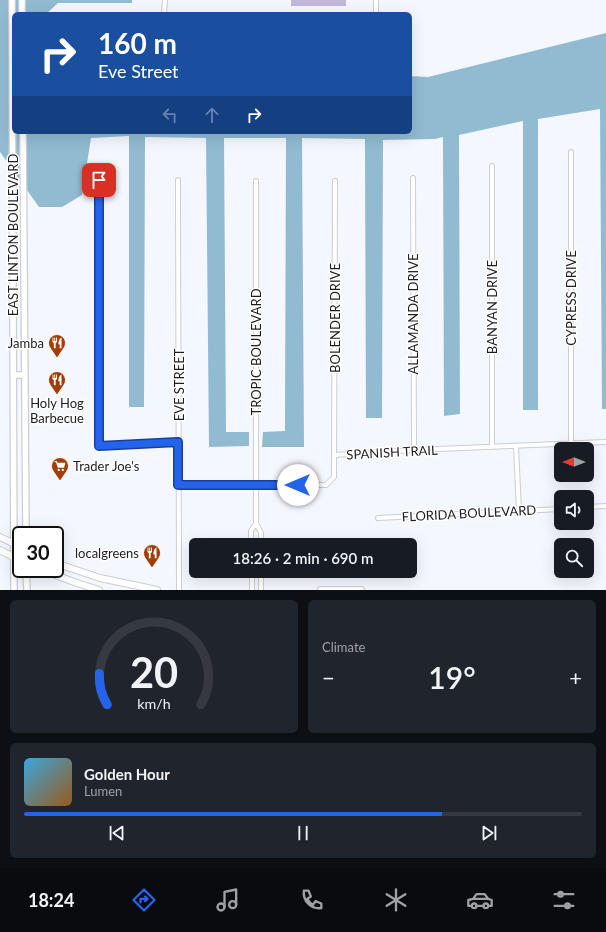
<!DOCTYPE html>
<meta charset="utf-8">
<style>
:root{--surface:#171b24;--page:#20242c;--text:#f1f3f6;--muted:#9ea1a6;--line:#363941;--accent:#2563eb}
body{margin:0;font-family:Lato,sans-serif;background:var(--page);color:var(--text);height:100vh;display:flex;flex-direction:column;font-size:15px;white-space:nowrap}
*{box-sizing:border-box;margin:0}
p{font-size:13px;color:var(--muted)}
.icon{flex:none;width:22px;height:22px;fill:none;stroke:currentColor;stroke-width:2;stroke-linecap:round;stroke-linejoin:round}
.map{position:relative;height:590px;overflow:hidden}
.side{display:flex;flex-direction:column;gap:10px;padding:10px;background:#0d0f14;flex:1}
.side>*{flex:none}
.top-card{position:absolute;left:12px;top:12px;width:400px;height:122px;border-radius:6px;box-shadow:0 4px 16px #0002;background:#1a4fa0;color:#fff;overflow:hidden}
.needle{width:26px;rotate:270deg}
.fabs{position:absolute;left:554px;top:442px;display:grid;gap:8px}
.fabs a{display:grid;place-items:center;width:40px;height:40px;border-radius:6px;background:var(--surface);box-shadow:0 4px 16px #0002;font-size:20px}
.speed{position:absolute;left:12px;top:526px;display:flex;gap:8px;font-size:20px;font-weight:700;text-align:center}
.speed>*{display:grid;place-content:center;width:52px;height:52px;border-radius:50%;background:var(--surface);box-shadow:0 4px 16px #0002;line-height:1}
.speed .limit{border:2px solid #111;border-radius:6px;background:#fff;color:#111}
.pin{position:absolute;display:grid;place-items:center;width:34px;height:34px;color:#fff;margin:-17px;border-radius:8px;box-shadow:0 2px 6px #0006}
.me{position:absolute;width:44px;margin:-22px;rotate:270deg;stroke-linejoin:round;filter:drop-shadow(0 0 3px #0008)}
.turn{display:flex;align-items:center;gap:14px;height:84px;padding:0 20px;font-size:18px}
.turn .icon{width:52px;height:52px;stroke-width:2.5}
.turn b{display:block;font-size:28px;line-height:34px}
.lanes{display:flex;align-items:center;height:38px;padding:0 20px;background:#0003;justify-content:center;gap:20px;direction:ltr}
.lanes .off{opacity:.35}
.big{font-size:30px;font-weight:600;line-height:1.1}
.side .tile{flex:1;display:flex;flex-direction:column;justify-content:center;gap:6px;min-width:0;padding:0 14px;border-radius:6px;background:var(--page)}
.side .dial{align-items:center;gap:0}
.dial svg{height:104px;overflow:visible;fill:none;stroke:var(--line);stroke-width:7;stroke-linecap:round;text-anchor:middle}
.dial text{fill:var(--text);stroke:none}
.song{display:flex;align-items:center;gap:12px}
.cover{width:48px;height:48px;border-radius:6px;background:linear-gradient(135deg,hsl(200 70% 55%),hsl(30 70% 35%))}
.played{height:4px;border-radius:2px;background:linear-gradient(90deg,var(--accent) 75%,var(--line) 75%)}
.keys{display:flex;justify-content:space-around;direction:ltr}
.heat{display:flex;justify-content:space-between;align-items:center;font-size:22px;direction:ltr}
.side .tiles{flex:1;display:grid;gap:10px;grid-template-columns:1fr 1fr}
.tile:last-child{grid-column:span 2}
.trip{position:absolute;left:189px;top:538px;width:228px;height:40px;border-radius:6px;background:var(--surface);box-shadow:0 4px 16px #0002;font-weight:600;line-height:40px;text-align:center}
.tab-bar{display:flex;height:64px;justify-content:space-around;align-items:center;background:#090b0e;color:var(--muted)}
.tab-bar .icon{width:28px;height:28px}
.tab-bar .selected{color:var(--accent)}
.tab-bar b{font-size:18px;color:var(--text)}
.map>svg:first-child{display:block}
</style>
<div class="map">
<svg width="606" height="590" viewBox="0 0 606 590">
<rect width="100%" height="100%" fill="#f5f7fe"/>
<path fill="#90bbd1" d="M0 0H132V3H58L46 14H14V132H410V76L428 77 606 33V409H602L600 109 538 119V410H523V121L459 135 460 414 444 416 443 137 435 139 383 140 382 418H366L365 139 302 138 304 447H262L263 432 285 431 286 138H224L226 432H249V446L209 447 206 138 145 137 144 407H129V136L91 138 82 195 62 207H39L0 152Z"/>
<path fill="#c4b5da" d="M291 0H346V6H291Z"/>
<g fill="none" stroke-linecap="round" stroke-linejoin="round">
<defs>
<path id="street" d="M164 14 165 0
M376 14V0
M571 152V444
M492 166V447
M413 178 414 450
M99 180V446L178 442
M178 180 179 590
M256 181V523L261 533V545
M516 446 519 511
M334 455 414 450 606 442
M178 485H326L334 477 335 181
M587 507 606 506
M378 518 561 509
M251 545V531L256 523
M252 571V590
M261 571V590"/>
<path id="secondary" d="M12 0 14 590
M22 0V14
M23 132 26 535
M13 375H25
M26 569 27 590"/>
<path id="primary" d="M0 537 21 547
M0 550 21 561
M55 563 100 578 157 590
M39 569 74 582 99 590
M321 590H361"/>
</defs>
<use href="#street" stroke="#cccdd5" stroke-width="6"/>
<use href="#secondary" stroke="#cccdd5" stroke-width="8"/>
<use href="#primary" stroke="#cccdd5" stroke-width="8"/>
<use href="#street" stroke="#fff" stroke-width="4"/>
<use href="#secondary" stroke="#fff" stroke-width="5.5"/>
<use href="#primary" stroke="#fff" stroke-width="6"/>
</g>
<g fill="none" stroke-linecap="round" stroke-linejoin="round">
<defs>
<path id="route" d="M99 180V446L178 442V485H298"/>
</defs>
<use href="#route" stroke="#184099" stroke-width="10"/>
<use href="#route" stroke="#2563eb" stroke-width="7"/>
</g>
<defs>
<symbol id="restaurant-pin" viewBox="-11 -11 22 30"><path d="M0 17L-7.5 6A9.5 9.5 0 1 1 7.5 6Z" fill="#a23e09" stroke="#fff"/><path d="M-5-6h1v4h1v-4h1v4h1v-4h1v5L-1.5 .5V6h-2V.5L-5-1ZM5-6V6H3V1.5H1.5Q1.5-4 5-6Z" fill="#fff"/></symbol>
<symbol id="supermarket-pin" viewBox="-11 -11 22 30"><path d="M0 17L-7.5 6A9.5 9.5 0 1 1 7.5 6Z" fill="#a23e09" stroke="#fff"/><path d="M-6-5.5h2.5l.6 2H6L4.5 2H-2.5L-4.4-4H-6ZM-1.5 3.2a1.3 1.3 0 1 0 .1 0ZM3 3.2a1.3 1.3 0 1 0 .1 0Z" fill="#fff"/></symbol>
</defs>
<g fill-rule="evenodd">
<use href="#restaurant-pin" x="47" y="333" width="20" height="27"/>
<use href="#restaurant-pin" x="47" y="370" width="20" height="27"/>
<use href="#supermarket-pin" x="50" y="456" width="20" height="27"/>
<use href="#restaurant-pin" x="142" y="543" width="20" height="27"/>
</g>
<g text-anchor="middle" stroke-width="3" stroke-linejoin="round" paint-order="stroke">
<g font-size="13" fill="#1d1d20" stroke="#fff">
<text transform="translate(13 235) rotate(-90)" y="5">EAST LINTON BOULEVARD</text>
<text transform="translate(571 298) rotate(-90)" y="5">CYPRESS DRIVE</text>
<text transform="translate(492 307) rotate(-90)" y="5">BANYAN DRIVE</text>
<text transform="translate(413 314) rotate(-90)" y="5">ALLAMANDA DRIVE</text>
<text transform="translate(335 318) rotate(-90)" y="5">BOLENDER DRIVE</text>
<text transform="translate(256 352) rotate(-90)" y="5">TROPIC BOULEVARD</text>
<text transform="translate(179 385) rotate(-90)" y="5">EVE STREET</text>
<text transform="translate(392 452) rotate(-3)" y="5">SPANISH TRAIL</text>
<text transform="translate(469 513) rotate(-3)" y="5">FLORIDA BOULEVARD</text>
</g>
<g font-size="13" fill="#1d1d20" stroke="#fff" text-anchor="end">
<text x="44" y="348">Jamba</text>
<text x="57" y="408" text-anchor="middle">Holy Hog<tspan x="57" dy="15">Barbecue</tspan></text>
<text x="73" y="471" text-anchor="start">Trader Joe's</text>
<text x="139" y="558">localgreens</text>
</g>
</g>
</svg>
<div class="fabs">
<a><svg class="needle" viewBox="-14 -14 28 28"><path d="M0-13l5 13h-10z" fill="#e53935"/><path d="M0 13l5-13h-10z" fill="#9ea1a6"/></svg></a>
<a><svg class="icon" aria-label="sound" viewBox="0 0 24 24"><path d="M4 9h4l5-4v14l-5-4H4zM17 9q2 3 0 6"/></svg></a>
<a><svg class="icon" aria-label="search" viewBox="0 0 24 24"><circle cx="10" cy="10" r="6"/><path d="M15 15l6 6"/></svg></a>
</div>
<div class="speed"><div class="limit">30</div></div>
<div class="pin" style="left:99px;top:180px;background:#d93025"><svg class="icon" aria-label="arrive" viewBox="0 0 24 24"><path d="M6 21V4h12l-3 4 3 4H6"/></svg></div>
<svg class="me" style="left:298px;top:485px" viewBox="-20 -20 40 40"><circle r="19" fill="#fff"/><path d="M0-13L10 11 0 6-10 11z" fill="#2563eb"/></svg>
<div class="trip">18:26 · 2 min · 690 m</div>
<div class="top-card">
<div class="turn"><svg class="icon" aria-label="right" viewBox="0 0 24 24"><path d="M7 20v-9h11M14 6l5 5-5 5"/></svg><div><b>160 m</b>Eve Street</div></div>
<div class="lanes"><svg class="icon off" aria-label="left" viewBox="0 0 24 24"><path d="M17 20v-9H6M10 6l-5 5 5 5"/></svg><svg class="icon off" aria-label="ahead" viewBox="0 0 24 24"><path d="M12 20V5M6 11l6-6 6 6"/></svg><svg class="icon" aria-label="right" viewBox="0 0 24 24"><path d="M7 20v-9h11M14 6l5 5-5 5"/></svg></div>
</div>
</div>
<section class="side">
<div class="tiles">
<div class="tile dial"><svg viewBox="0 0 100 80">
<path d="M14 69A42 42 0 1 1 86 69"/>
<path d="M14 69A42 42 0 0 1 8 45" stroke="#2563eb"/>
<text x="50" y="56" font-size="32" font-weight="700">20</text>
<text x="50" y="72" font-size="11">km/h</text>
</svg></div>
<div class="tile"><p>Climate</p>
<div class="heat"><a>−</a><b class="big">19°</b><a>+</a></div>
</div>
<div class="tile">
<div class="song"><i class="cover"></i><div><b>Golden Hour</b><p>Lumen</p></div></div>
<div class="played"></div>
<div class="keys"><svg class="icon" aria-label="previous" viewBox="0 0 24 24"><path d="M18 5L8 12l10 7zM5 5v14"/></svg><svg class="icon" aria-label="pause" viewBox="0 0 24 24"><path d="M8 5v14M16 5v14"/></svg><svg class="icon" aria-label="next" viewBox="0 0 24 24"><path d="M6 5l10 7-10 7zM19 5v14"/></svg></div>
</div>
</div>
</section>
<nav class="tab-bar">
<b>18:24</b>
<svg class="icon selected" aria-label="directions" viewBox="0 0 24 24"><path d="M12 3l9 9-9 9-9-9zM9 14v-3h6M13 9l2 2-2 2"/></svg>
<svg class="icon" aria-label="music" viewBox="0 0 24 24"><path d="M9 18V5l10-2v13"/><circle cx="6" cy="18" r="3"/><circle cx="16" cy="16" r="3"/></svg>
<svg class="icon" aria-label="phone" viewBox="0 0 24 24"><path d="M5 4h4l2 5-3 2q2 4 5 5l2-3 5 2v4C11 20 4 13 5 4z"/></svg>
<svg class="icon" aria-label="climate" viewBox="0 0 24 24"><path d="M12 3v18M4 7l16 10M4 17L20 7"/></svg>
<svg class="icon" aria-label="car" viewBox="0 0 24 24"><path d="M5 17H2v-5l4-1 3-4h7l3 4 3 1v5h-3M9 17h6M6 11h13"/><circle cx="7" cy="17" r="2"/><circle cx="17" cy="17" r="2"/></svg>
<svg class="icon" aria-label="filters" viewBox="0 0 24 24"><path d="M4 7h16M4 17h16"/><circle cx="9" cy="7" r="2"/><circle cx="15" cy="17" r="2"/></svg>
</nav>
